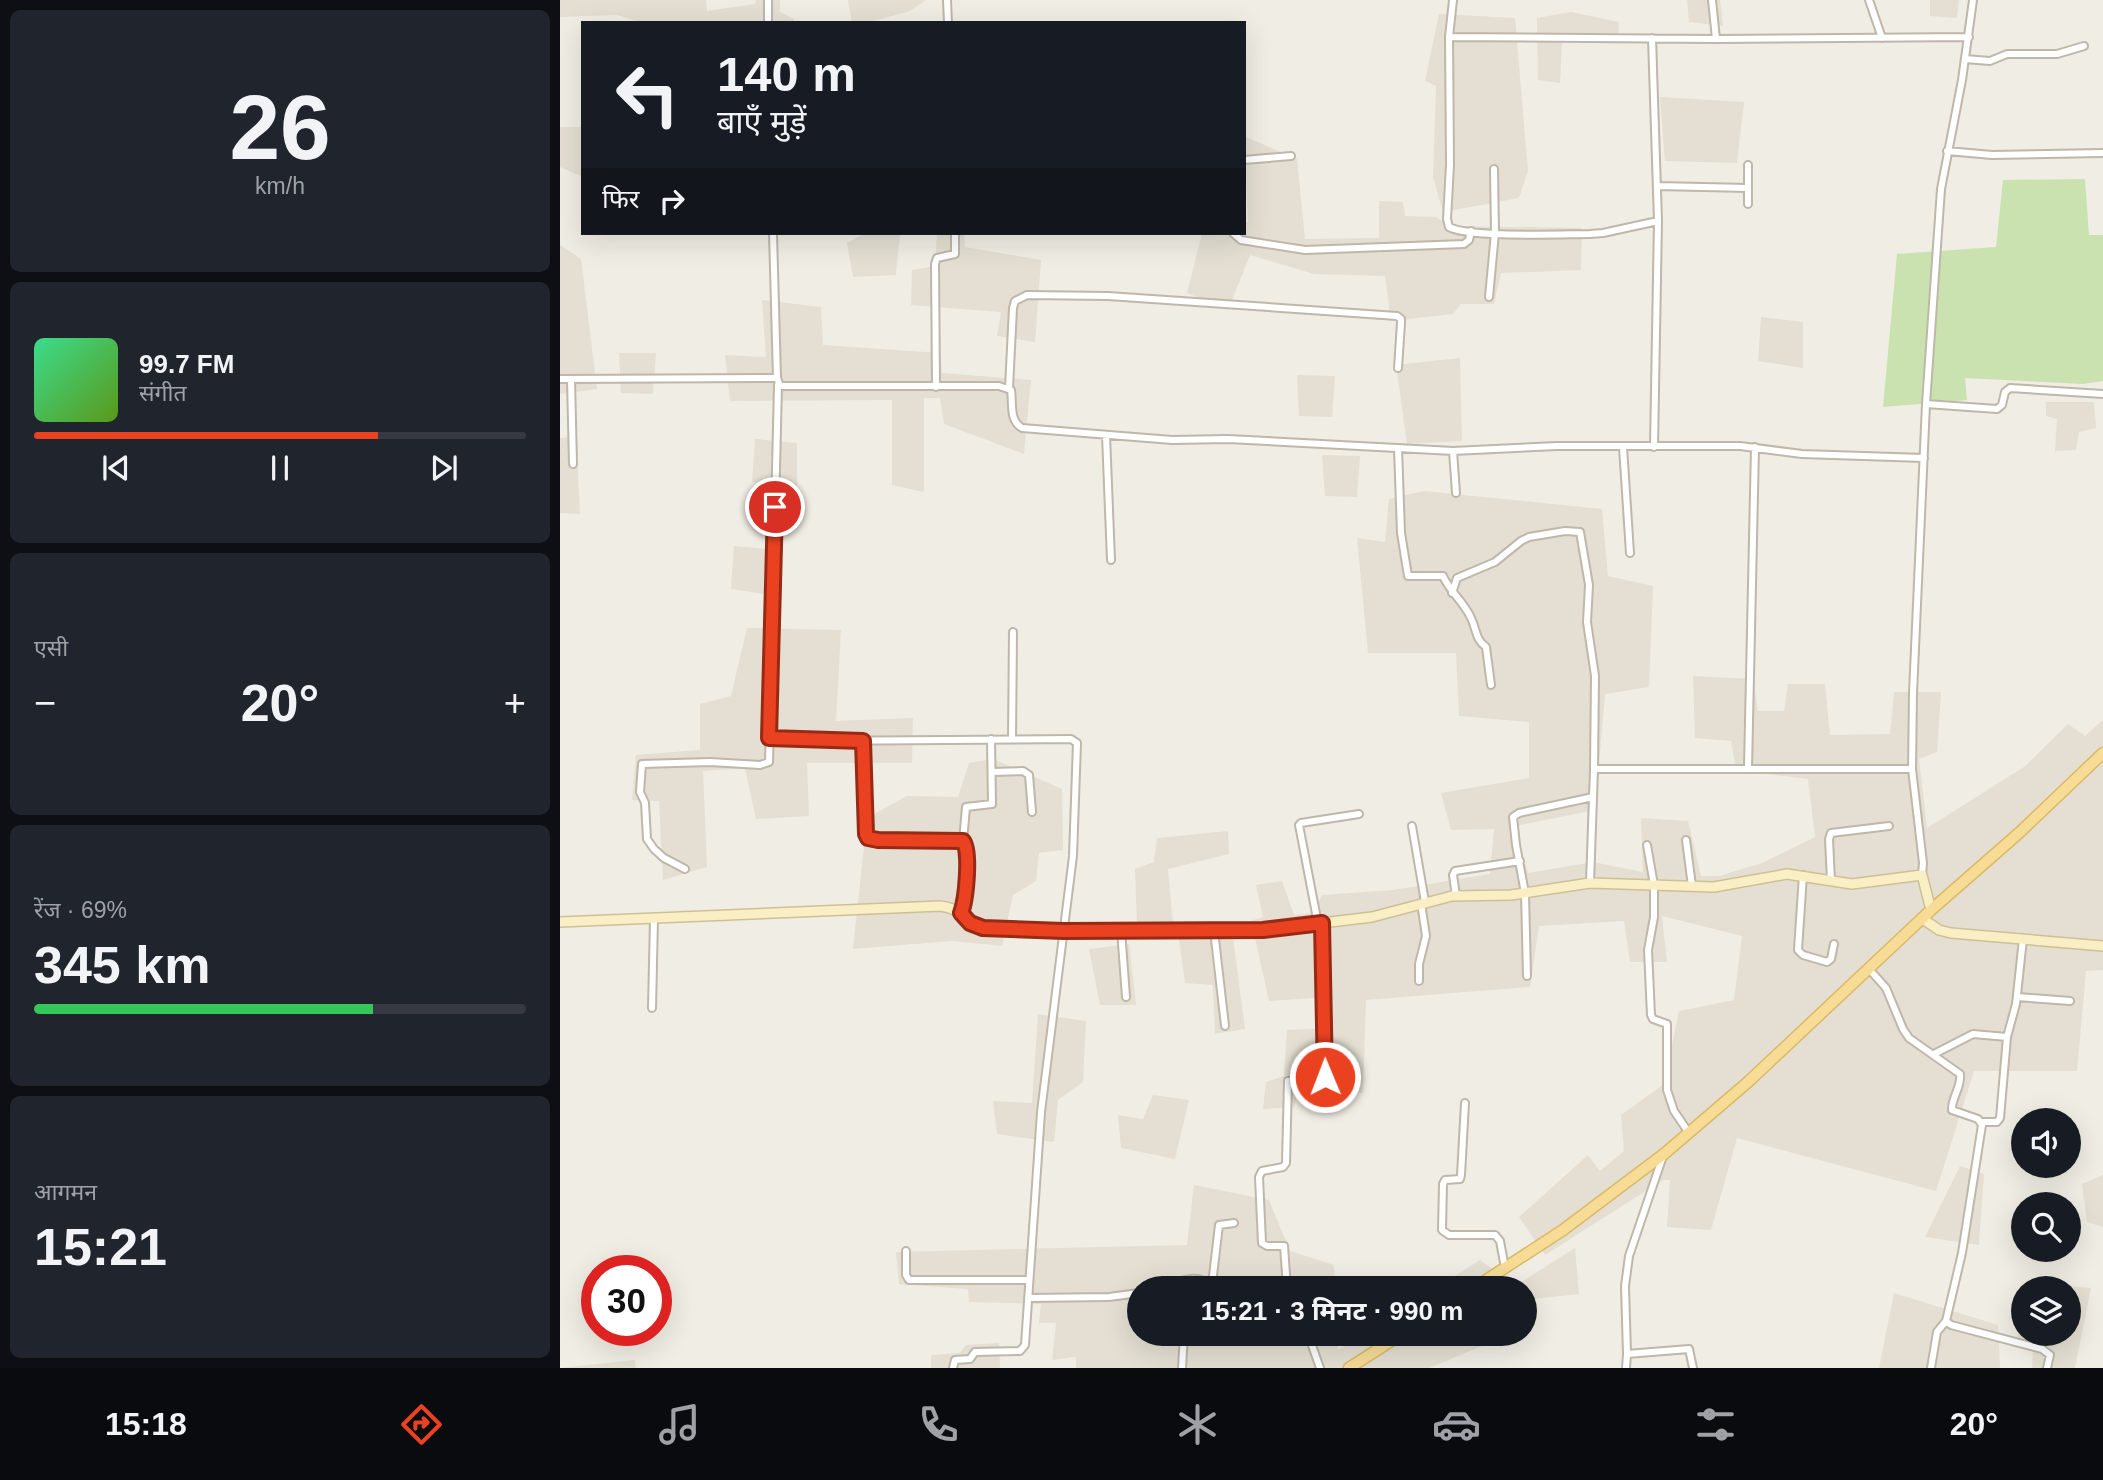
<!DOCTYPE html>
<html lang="hi">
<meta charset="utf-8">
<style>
:root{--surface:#171b24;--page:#20242c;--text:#f1f3f6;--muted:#9ea1a6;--line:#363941;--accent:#ea4121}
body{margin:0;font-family:Arial,"Noto Sans Devanagari",sans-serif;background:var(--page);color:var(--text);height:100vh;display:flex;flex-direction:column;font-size:26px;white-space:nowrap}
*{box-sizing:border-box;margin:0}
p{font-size:23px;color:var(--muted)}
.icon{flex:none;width:38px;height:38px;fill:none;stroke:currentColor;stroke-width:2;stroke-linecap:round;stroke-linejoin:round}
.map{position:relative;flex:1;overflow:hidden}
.sheet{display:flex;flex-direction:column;gap:10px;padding:10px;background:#0d0f14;width:560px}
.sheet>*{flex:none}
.top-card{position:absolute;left:21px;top:21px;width:665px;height:214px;border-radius:0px;box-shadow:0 7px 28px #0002;background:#171b24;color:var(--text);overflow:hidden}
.fabs{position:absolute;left:1451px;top:1108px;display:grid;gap:14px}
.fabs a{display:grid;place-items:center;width:70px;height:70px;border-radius:50%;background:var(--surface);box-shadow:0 7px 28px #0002;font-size:35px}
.speed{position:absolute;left:21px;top:1255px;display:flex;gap:14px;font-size:35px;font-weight:700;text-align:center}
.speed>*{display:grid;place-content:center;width:91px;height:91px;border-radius:50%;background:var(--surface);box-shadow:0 7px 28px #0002;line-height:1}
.speed .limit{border:10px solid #d22;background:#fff;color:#111}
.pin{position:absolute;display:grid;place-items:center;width:60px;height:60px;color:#fff;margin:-30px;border:4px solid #fff;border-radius:50%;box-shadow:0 2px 7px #0007}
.me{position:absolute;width:77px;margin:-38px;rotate:359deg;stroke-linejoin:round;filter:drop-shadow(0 0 5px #0008)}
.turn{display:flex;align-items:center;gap:24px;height:147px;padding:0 21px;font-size:32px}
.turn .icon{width:91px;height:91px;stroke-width:2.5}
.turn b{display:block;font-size:49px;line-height:60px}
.then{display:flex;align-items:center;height:66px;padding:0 21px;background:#0003;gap:14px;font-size:26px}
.big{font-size:52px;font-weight:700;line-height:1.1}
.sheet .tile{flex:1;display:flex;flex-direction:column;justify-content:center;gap:10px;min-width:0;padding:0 24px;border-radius:10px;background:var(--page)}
.sheet .dial{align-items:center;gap:0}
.dial b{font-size:91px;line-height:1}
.song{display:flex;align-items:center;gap:21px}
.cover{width:84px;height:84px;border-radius:10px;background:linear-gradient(135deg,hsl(150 70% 55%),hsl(90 70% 35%))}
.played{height:7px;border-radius:4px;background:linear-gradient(90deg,var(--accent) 70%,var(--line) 70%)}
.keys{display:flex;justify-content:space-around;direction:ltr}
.heat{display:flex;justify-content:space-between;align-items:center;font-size:38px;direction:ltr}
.charge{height:10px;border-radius:5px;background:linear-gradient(90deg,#34c759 69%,var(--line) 0)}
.trip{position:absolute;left:567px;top:1276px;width:410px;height:70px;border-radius:35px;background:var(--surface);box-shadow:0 7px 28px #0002;font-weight:700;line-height:70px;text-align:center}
.dock{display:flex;height:112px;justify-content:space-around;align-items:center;background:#090b0e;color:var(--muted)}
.dock .icon{width:49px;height:49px}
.dock .selected{color:var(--accent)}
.dock b{font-size:32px;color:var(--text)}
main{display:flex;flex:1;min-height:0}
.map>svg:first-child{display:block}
</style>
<main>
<section class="sheet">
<div class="tile dial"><b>26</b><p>km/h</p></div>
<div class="tile">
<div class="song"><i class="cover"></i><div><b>99.7 FM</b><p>संगीत</p></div></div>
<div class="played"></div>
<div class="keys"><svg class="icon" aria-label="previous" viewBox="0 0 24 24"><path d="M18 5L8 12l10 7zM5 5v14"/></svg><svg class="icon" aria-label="pause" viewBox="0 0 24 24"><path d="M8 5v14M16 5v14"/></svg><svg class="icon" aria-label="next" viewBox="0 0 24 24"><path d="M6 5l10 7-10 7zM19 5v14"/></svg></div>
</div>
<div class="tile"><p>एसी</p>
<div class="heat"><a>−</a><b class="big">20°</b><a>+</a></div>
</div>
<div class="tile"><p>रेंज · 69%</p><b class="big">345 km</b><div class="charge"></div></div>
<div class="tile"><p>आगमन</p><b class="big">15:21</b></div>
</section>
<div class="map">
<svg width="1543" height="1368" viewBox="0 0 1543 1368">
<rect width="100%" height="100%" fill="#f0ede4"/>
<path fill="#e4dfd2" d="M0 0H146L147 11 195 4 196 0H220V12L234 19V23H83L57 15 0 17Z
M288 0H366L350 11 306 23H292Z
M1127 0H1160L1163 26 1129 22Z
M1370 0H1399L1397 18 1370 16Z
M1011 12 1059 22 1058 43 1002 42 1000 83 978 80 977 18Z
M879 14 955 18 968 171 959 198 883 212 873 177 876 86 865 81Z
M1100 97 1184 102 1177 163 1105 161Z
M0 127H23V177L0 167Z
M684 136 737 159 745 239 819 238V201L843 202 845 216 876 217 890 226 1022 228 1021 270 941 273 934 304H901L893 314 831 321 825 276 754 274 690 255 668 310 627 293 642 233H684V223L688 222Z
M305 233H340L336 275 293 277 287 243Z
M377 233H404L405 247 481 260 475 342 437 336 441 312 351 305 352 270 375 266Z
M0 245 21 259 37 389 0 394Z
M202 300 261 307 263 345 380 353 382 373 471 380 464 454 384 424 380 398H364V492L332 485V400L170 401 165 355 206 357Z
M1201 317 1243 322V368L1198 361Z
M59 353H96L93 394 61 393Z
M900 358 902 441 847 444 836 365Z
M737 375 775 376 772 417 739 416Z
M1486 402H1534L1536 428 1519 432 1516 450 1495 451 1497 419 1486 416Z
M16 437 20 514 0 513V438Z
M195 439 237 443V489L192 482Z
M762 455 800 456 797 497 765 496Z
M864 491 1042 509 1048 576 1093 586 1089 687 1045 694 1035 810 955 826 968 873 1033 862 1083 872 1081 818 1128 821 1141 876H1159L1202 863 1255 837 1248 779 1176 770 1171 741 1135 738 1133 676 1193 679 1198 711H1224L1228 684H1265L1270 735 1330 734 1334 692H1381L1377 752 1359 759 1367 828 1464 767 1508 724 1525 736 1543 720V970L1526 971 1517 1071H1414L1376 1191 1177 1138 1151 1230 1107 1227 1110 1180H1103L985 1255 959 1217 1028 1155 1040 1171 1064 1151 1061 1115 1104 1084 1119 1011 1174 1000 1182 936 1102 916 1107 962H1070L1064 921 979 926 970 987 806 1000 803 1093 738 1091 734 1107 703 1109 706 1082 724 1076 727 1030 769 1028 767 997 709 1001 695 938 673 937 685 1029 655 1034 653 985 625 983 617 925 687 922 703 917 696 885 722 881 734 915 753 913 762 895 833 890 930 874 934 829 891 830 881 793 969 778V722L899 716 896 653H808L797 538 825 542 829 499Z
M174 546 216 550 217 596 171 589Z
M187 628 281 630 276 721 353 718 352 763H247L249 816 196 819 185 768 143 771 147 867 103 880 99 801 72 800 76 755 140 750V704L171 696Z
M433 759 502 789 503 850 479 853 476 881 453 895 442 946 392 941 293 949 307 818 347 796 398 797 409 763Z
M668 831 669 854 608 869 613 924 577 925 575 869 594 862 597 838Z
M569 944 576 1005H540L529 949Z
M478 1014 526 1021 523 1082 498 1100 494 1142 437 1134 433 1101 472 1103Z
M593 1095 629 1100 615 1159 561 1148 558 1115 583 1119Z
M1400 1166 1424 1174 1419 1245 1365 1237Z
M1543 1175V1227L1527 1222 1522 1184Z
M634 1185 709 1200 730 1251 774 1265 775 1288H579V1334H777L778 1350 803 1334H935L932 1342 869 1368H516V1357L492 1360 496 1323H479L481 1304 409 1302 408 1289 339 1284 336 1252 627 1245Z
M1015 1248 1019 1294 964 1300V1288H876L920 1260 955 1286Z
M1506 1286 1531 1288 1515 1368H1472L1473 1349 1455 1341 1463 1321V1334H1508V1288Z
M1334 1293 1438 1325 1440 1368H1319Z
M439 1343 440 1368H371V1355L400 1353 406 1345Z
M75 1360 76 1368H0Z"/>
<path fill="#cae2af" d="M1525 179 1529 235H1543V381L1523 384 1405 378 1407 400 1323 407 1337 254 1436 247 1443 180Z"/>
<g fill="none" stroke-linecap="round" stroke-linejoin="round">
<defs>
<path id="street" d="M208 0V23
M387 0 388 23
M893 0 889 37 1156 39 1409 37
M1152 0 1156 39
M1309 0 1322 38
M889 37 890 165 887 219 889 227C909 238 1003 234 1030 234L1043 233 1098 221
M1092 38 1098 221 1094 447
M1405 59 1430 61 1447 54H1497L1524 46
M1387 151 1432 155 1543 153
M684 160 731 156
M1188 165V204
M1097 186 1188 188
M213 233 217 378 220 386H439L451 390C453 404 449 420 462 428L612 440 668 439 893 451 997 446H1180L1242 454 1364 458
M673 233 681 240 745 250 904 244 909 240 911 231
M929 297 935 233 934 169
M0 379 217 378
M11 379 13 464
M376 387 375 264 377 258 395 254V233
M449 388 453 308 455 301 467 295 548 296 837 316 841 319V323L838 368
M1366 404 1437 409 1442 405 1445 392 1450 388 1543 394
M546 435 551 560
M1063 447 1070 553
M838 448 841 533 848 576H883C890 592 904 602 911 618 917 630 915 639 926 647L931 685
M893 451 896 493
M892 593 897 578 935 562 961 541 969 537 1005 531 1020 532 1029 585 1027 622 1035 676 1034 769H1352
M209 738 245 741 511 739 517 743 513 856 481 1112 465 1345 460 1351 415 1352 410 1359 395 1360 393 1368
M452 739 453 632
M303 741 306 834 308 838 318 840 403 841C411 851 406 900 401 913
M1188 768 1195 447
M432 772 463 771 469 775 472 812
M852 826 865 902
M1126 840 1132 886
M403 841 406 807 432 804 431 739
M1087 845 1094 885V917L1088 950 1091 1015 1093 1019 1107 1024V1090L1114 1111 1129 1133
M125 869 104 858 94 849 87 839 85 803 80 792 82 764 150 762 200 765 209 762 218 385
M1243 875 1238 950 1243 955 1267 962 1271 959 1274 944
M1362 875 1363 863 1352 769 1353 693 1366 404 1381 189 1402 80 1413 0
M1271 881 1269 839 1271 833 1329 826
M1030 883 1034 769
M896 896 893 875 895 871 960 861
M758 924 739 825 741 823 799 814
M561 930 566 997
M654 930 665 1026
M1309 969 1326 988 1343 1029 1349 1038 1400 1074C1402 1087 1391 1098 1392 1110L1418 1119 1422 1125 1402 1253 1386 1321 1391 1325 1482 1349 1490 1355 1487 1368
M967 976 965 893 956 845 953 817 959 813 1033 797
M859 981V964L866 936 861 903
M1457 997 1510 1001
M92 1008 94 919
M1374 1054 1413 1034 1447 1037
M905 1103 901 1175 900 1179 885 1180 883 1184 882 1230 889 1235H935L940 1241 945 1268
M1421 1122H1437L1440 1118 1447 1037 1456 1004 1463 939
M1103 1156 1069 1256 1065 1286 1067 1354 1129 1349 1133 1368
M346 1251V1275L349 1280H469
M603 1288C627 1279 634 1273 658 1288
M648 1288 653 1276 659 1225 674 1223
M727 1288 724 1246H707L702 1243 699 1177 702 1171 723 1167 726 1163 728 1081 762 1079 765 1075 762 923
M468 1298 549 1297 579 1293
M748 1334 760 1368
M622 1368 624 1334
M1066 1368 1067 1354
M1371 1368 1377 1332 1386 1321"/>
<path id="secondary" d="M1363 919 1379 930 1391 933 1543 946
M0 922 380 906C402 908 405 923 423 928L504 931 703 930 812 917 892 896 951 895 1030 883 1154 887 1227 874 1292 884 1362 875 1371 910"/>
<path id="primary" d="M914 1288 1003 1230 1104 1154 1188 1082 1371 910 1459 833 1543 753
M789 1368 842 1334"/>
</defs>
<use href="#street" stroke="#beb7aa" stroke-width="10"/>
<use href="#secondary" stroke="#cec096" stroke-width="12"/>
<use href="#primary" stroke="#dab968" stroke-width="13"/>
<use href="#street" stroke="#fff" stroke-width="6"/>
<use href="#secondary" stroke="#faeec4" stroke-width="9"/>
<use href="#primary" stroke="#f7dc96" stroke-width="10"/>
</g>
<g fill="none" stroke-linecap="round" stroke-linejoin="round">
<defs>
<path id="route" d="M215 507 209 738 303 741 306 834 308 838 318 840 403 841C411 851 406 900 401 913L410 923 423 928 504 931 703 930 762 923 765 1077"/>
</defs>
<use href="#route" stroke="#982a15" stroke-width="18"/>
<use href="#route" stroke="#ea4121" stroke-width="12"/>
</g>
</svg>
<div class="fabs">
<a><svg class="icon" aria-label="sound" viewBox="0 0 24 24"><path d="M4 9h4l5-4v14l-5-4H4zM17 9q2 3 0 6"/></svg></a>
<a><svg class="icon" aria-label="search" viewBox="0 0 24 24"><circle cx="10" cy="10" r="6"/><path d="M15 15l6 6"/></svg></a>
<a><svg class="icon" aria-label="layers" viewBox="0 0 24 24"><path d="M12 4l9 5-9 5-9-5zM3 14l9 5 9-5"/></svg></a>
</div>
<div class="speed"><div class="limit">30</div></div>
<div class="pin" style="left:215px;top:507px;background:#d93025"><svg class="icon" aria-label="arrive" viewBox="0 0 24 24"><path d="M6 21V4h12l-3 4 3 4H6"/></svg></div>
<svg class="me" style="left:765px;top:1077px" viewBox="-20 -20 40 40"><circle r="17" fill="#ea4121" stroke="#fff" stroke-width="3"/><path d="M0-11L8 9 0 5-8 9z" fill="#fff"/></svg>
<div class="trip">15:21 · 3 मिनट · 990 m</div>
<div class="top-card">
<div class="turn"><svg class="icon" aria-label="left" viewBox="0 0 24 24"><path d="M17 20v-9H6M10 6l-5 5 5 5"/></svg><div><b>140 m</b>बाएँ मुड़ें</div></div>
<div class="then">फिर<svg class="icon" aria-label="right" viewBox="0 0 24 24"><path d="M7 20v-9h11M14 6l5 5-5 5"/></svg></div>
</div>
</div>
</main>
<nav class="dock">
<b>15:18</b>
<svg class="icon selected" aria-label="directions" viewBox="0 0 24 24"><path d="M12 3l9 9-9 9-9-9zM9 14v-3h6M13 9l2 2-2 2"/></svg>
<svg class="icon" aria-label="music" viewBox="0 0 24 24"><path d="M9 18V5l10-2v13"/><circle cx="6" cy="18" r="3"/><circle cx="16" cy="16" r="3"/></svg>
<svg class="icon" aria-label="phone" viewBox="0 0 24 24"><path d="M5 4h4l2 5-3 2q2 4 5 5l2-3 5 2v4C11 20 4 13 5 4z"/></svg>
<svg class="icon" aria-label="climate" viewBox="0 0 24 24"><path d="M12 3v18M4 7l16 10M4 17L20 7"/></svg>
<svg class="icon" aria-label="car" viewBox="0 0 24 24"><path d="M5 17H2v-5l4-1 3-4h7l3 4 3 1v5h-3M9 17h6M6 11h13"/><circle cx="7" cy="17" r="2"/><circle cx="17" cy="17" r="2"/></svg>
<svg class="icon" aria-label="filters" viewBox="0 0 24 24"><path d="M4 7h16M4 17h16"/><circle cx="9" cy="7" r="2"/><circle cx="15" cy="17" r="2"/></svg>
<b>20°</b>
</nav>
